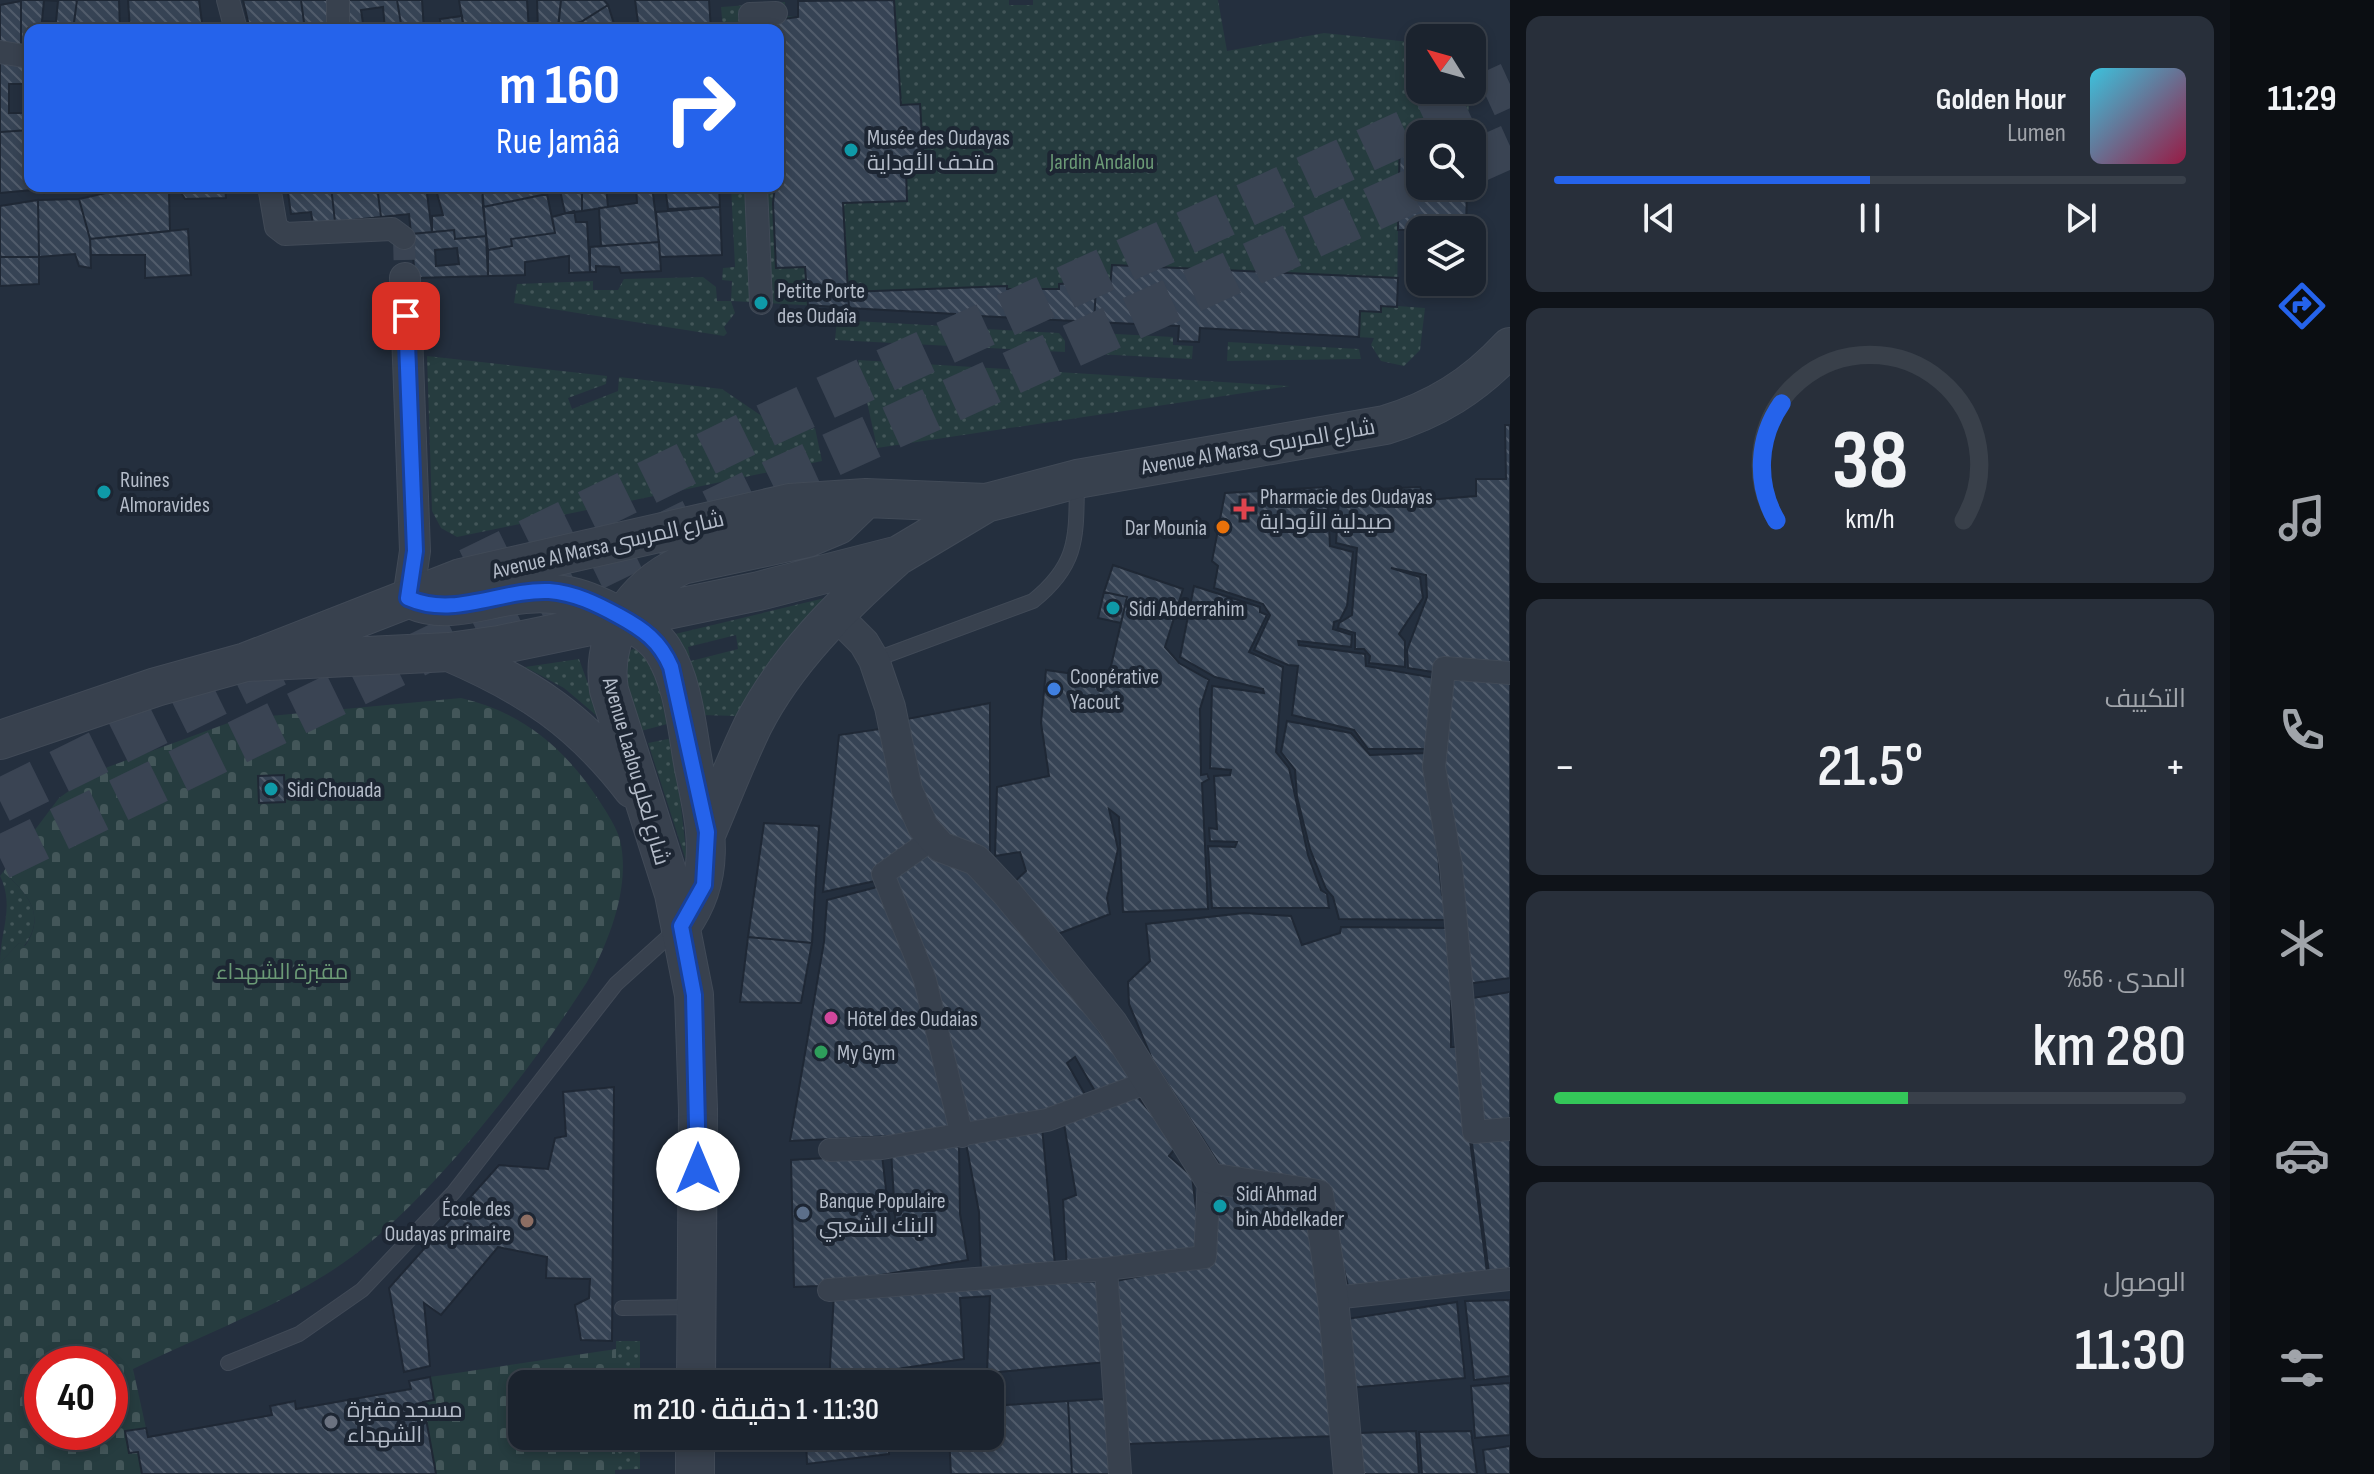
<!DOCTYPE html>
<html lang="ar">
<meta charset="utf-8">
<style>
:root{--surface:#1b232e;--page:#282f3a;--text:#f1f3f6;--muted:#a0a4aa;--line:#39404a;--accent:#2563eb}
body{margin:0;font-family:"Sofia Sans Condensed",Cairo,sans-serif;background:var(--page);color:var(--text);direction:rtl;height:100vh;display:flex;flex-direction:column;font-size:30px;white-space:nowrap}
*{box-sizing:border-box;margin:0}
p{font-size:26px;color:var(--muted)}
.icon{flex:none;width:44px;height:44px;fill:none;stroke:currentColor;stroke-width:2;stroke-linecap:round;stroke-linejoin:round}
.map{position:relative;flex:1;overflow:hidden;direction:ltr}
.side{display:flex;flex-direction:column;gap:16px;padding:16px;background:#0f1319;width:720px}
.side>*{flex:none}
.hud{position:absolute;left:24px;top:24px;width:760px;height:168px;border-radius:16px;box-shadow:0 4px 12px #0003,0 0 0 2px var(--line);direction:rtl;background:#2563eb;color:#fff;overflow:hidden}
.needle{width:52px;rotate:307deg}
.buttons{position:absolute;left:1406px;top:24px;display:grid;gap:16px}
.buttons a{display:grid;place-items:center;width:80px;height:80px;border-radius:16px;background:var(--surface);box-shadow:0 4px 12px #0003,0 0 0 2px var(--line);font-size:40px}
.speed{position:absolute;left:24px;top:1346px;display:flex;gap:16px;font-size:40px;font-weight:700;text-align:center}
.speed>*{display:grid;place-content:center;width:104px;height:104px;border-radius:50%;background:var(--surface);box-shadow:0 4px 12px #0003,0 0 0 2px var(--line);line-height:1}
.speed .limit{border:12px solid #d22;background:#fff;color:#111}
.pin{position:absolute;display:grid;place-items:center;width:68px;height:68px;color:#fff;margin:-34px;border-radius:16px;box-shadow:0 4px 12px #0006}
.me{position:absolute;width:88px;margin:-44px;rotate:0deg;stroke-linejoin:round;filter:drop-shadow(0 0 6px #0008)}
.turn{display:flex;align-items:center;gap:28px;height:168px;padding:0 32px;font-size:36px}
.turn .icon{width:104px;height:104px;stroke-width:2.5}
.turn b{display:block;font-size:56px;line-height:68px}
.big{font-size:60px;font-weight:600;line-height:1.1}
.side .card{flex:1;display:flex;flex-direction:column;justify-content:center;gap:12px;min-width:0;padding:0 28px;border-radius:16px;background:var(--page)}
.side .dial{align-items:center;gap:0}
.dial svg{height:208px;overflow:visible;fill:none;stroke:var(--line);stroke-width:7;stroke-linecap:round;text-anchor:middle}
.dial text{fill:var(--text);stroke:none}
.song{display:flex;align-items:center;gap:24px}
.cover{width:96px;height:96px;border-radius:12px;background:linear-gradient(135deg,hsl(190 70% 55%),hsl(340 70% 35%))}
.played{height:8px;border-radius:4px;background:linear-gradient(90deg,var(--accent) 50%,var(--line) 50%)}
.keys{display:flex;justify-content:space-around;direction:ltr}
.heat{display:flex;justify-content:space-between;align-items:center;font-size:44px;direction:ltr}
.charge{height:12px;border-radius:6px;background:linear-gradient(90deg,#34c759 56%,var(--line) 0)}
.trip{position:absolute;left:508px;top:1370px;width:496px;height:80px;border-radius:16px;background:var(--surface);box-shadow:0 4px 12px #0003,0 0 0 2px var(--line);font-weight:600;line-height:80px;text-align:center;direction:rtl}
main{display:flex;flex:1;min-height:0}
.tab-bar{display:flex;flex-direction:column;width:144px;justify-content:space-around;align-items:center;background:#0b0e12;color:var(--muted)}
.tab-bar .icon{width:56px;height:56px}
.tab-bar .on{color:var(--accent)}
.tab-bar b{font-size:36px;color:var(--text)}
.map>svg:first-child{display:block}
</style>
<main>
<nav class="tab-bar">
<b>11:29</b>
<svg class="icon on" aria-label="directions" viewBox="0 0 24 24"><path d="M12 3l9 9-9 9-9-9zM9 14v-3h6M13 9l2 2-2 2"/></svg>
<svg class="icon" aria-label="music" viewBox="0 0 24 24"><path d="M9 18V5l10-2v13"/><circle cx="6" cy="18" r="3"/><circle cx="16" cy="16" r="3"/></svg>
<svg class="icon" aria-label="phone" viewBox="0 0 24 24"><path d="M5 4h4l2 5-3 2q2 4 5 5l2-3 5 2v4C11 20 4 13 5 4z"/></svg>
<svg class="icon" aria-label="climate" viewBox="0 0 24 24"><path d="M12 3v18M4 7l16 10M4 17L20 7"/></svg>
<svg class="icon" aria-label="car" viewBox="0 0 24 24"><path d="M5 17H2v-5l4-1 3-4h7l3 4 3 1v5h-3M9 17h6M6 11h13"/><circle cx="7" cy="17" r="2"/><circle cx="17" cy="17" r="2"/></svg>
<svg class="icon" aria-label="filters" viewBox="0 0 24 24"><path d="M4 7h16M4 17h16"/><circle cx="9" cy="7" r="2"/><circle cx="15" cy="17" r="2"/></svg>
</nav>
<section class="side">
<div class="card">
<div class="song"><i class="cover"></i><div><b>Golden Hour</b><p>Lumen</p></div></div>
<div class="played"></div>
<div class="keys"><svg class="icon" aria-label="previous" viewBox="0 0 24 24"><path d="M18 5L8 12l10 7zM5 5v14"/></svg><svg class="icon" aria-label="pause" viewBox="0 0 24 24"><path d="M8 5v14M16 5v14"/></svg><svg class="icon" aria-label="next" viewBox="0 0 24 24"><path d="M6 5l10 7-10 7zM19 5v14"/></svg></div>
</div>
<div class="card dial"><svg viewBox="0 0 100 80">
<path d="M14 69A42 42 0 1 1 86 69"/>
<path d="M14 69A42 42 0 0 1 16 24" stroke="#2563eb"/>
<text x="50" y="56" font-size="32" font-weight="700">38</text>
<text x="50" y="72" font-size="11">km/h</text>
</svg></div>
<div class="card"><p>التكييف</p>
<div class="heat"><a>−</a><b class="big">21.5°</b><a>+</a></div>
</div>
<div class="card"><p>المدى · 56%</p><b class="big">280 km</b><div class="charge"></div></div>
<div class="card"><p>الوصول</p><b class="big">11:30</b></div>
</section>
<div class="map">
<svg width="1510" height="1474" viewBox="0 0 1510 1474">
<defs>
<pattern id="grass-dots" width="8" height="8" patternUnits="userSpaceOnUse" patternTransform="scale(2)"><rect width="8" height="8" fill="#263c3f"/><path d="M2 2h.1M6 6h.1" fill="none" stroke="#435659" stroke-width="1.8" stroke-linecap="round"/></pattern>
<pattern id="cemetery-stones" width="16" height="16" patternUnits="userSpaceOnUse" patternTransform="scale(2)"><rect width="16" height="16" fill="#263c3f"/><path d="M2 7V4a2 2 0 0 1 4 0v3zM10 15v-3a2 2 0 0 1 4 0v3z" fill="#435659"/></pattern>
<pattern id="building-back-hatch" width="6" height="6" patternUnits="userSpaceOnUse" patternTransform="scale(2)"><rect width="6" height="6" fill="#364354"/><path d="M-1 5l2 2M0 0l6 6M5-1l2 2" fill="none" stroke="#515c6b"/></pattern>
</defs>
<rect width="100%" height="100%" fill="#242f3e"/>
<path fill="url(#grass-dots)" d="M819 0H1009V5H1033V0H1218L1227 51 1324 33 1420 43V90H1469L1468 134H1420V231L1398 230 1397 306 1425 308 1420 350 1404 366 1381 361 1371 345 1374 338 1200 328 1199 342 1178 341V326L731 301 735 313 724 327 727 333 724 336 514 303 517 284 593 281V290H618L624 279 703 277 716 287 717 301H731L732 281 722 280 723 268 735 267 731 186H778V30H723L721 7 785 2V16L798 17V1Z
M837 320 944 326V335L985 338 986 329 1059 333 1065 341V352L835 340Z
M1097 333 1173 337V345L1193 346 1192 359 1095 354Z
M1228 342 1359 349 1361 359 1227 361Z
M427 356 607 376 606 384 568 398 572 409 618 391 619 377 722 389 790 435 815 428 822 461 457 537 441 528 432 511Z
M858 360 1290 386 877 448Z
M829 597 779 648 737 716 701 715 687 662 738 649 736 635 688 647 690 657 685 659 671 635Z
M633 649 639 650 654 667 667 724 641 731 623 678 628 652Z
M579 659 599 714 597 716 564 688 525 667Z
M673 738 688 867 648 743Z
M3 872C28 893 47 916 24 946L19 943 0 963C0 931 15 907 0 876Z
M616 1341H640V1384H616Z
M615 1436H640V1469L615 1470Z"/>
<path fill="url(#cemetery-stones)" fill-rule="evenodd" d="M461 698C522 712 566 749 600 802 607 813 616 826 620 840 631 887 609 941 587 982 528 1074 418 1219 325 1275 265 1312 196 1338 133 1369L146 1428 138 1452 142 1474H0V963L19 943 25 946C47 915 27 892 3 872L59 798 97 771 239 719ZM42 1364H110V1432H42Z
M616 1349V1384H522V1436H615V1474H436L423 1402 433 1400 430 1377Z"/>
<path fill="url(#building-back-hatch)" stroke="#1f2835" stroke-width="2" fill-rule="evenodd" d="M21 0H77L73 30H30V49L21 48ZM44 0 58 1 56 22 42 21Z
M77 0H119L120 30H73Z
M128 0H199L203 30H130Z
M243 0H301L305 30H250Z
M301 0H333L332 30H305Z
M344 0H397L402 30H385L383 7 361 10 364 30H344Z
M397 0H422L424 30H402Z
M459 0H527L529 30H464Z
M537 0H561L558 30H538Z
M561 0H604L608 5 581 22 558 27Z
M635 0H709L711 30H639Z
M894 0 901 105 920 104 924 169H906L907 201 843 203 849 308 808 305 805 267 776 268 773 203 775 186H778V30H763V22L798 17V1Z
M21 1V48L0 45V5Z
M608 5 616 30H583L581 22Z
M462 16 464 30H430L442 29 440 19Z
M0 57 30 60V130L0 132ZM9 84H27V113H9Z
M30 130 32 190 0 193V132Z
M1468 132 1420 134V186H1467L1466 230H1398L1400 133Z
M47 186H105L45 193Z
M118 186H161L169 193 170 231 90 239 79 199 119 190Z
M177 186H225L226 198 185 199Z
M287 186H331L335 222 313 224 311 212 291 214Z
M331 186H377L381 217 335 222Z
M426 186 432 232 411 234 409 214 381 217 377 187Z
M435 186H482L486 236 455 239 454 230 432 232V216L443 215Z
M482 186H545L547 194 483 207Z
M559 186H582V211L565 213Z
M582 186H606L608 207 582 211Z
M636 186H652L659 242 601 246 599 208 637 203Z
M665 186H719L720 207 668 209Z
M547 194 555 233 511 239 512 246 488 250 483 207Z
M79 199 90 239 91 268 79 266 75 254 39 257 38 200Z
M38 200 39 257H0V206Z
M720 207 722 255 660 257 656 212Z
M574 211 576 222H587L590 272 569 273V256L525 262V275L488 276V250L512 246 511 239 555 233 552 217Z
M188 229 191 275 145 278V255H91L90 239Z
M454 230 455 239 486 236 488 276 415 278 411 234ZM457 248 459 264 436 266 435 250Z
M659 242 661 271 621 273 619 267 596 266V272H590V247Z
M0 257H39V284L0 286Z
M1112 265 1398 278 1397 307 1381 306V312L1360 311 1359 337 1200 328 1199 342 1178 341 1179 326 1094 322 1096 287 1110 288Z
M1099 282 1100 287H1096L1094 322 980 316 979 331 955 330V314L849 308 848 292 1007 286V289H1059V284Z
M1505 425H1510V667L1439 673 1408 668 1407 650 1427 597 1426 575 1391 568 1420 577 1423 598 1399 634 1405 641V667L1369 663 1370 656 1364 649H1355V633L1338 628 1339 623 1352 615 1357 548 1336 543 1339 500 1355 503 1356 490 1420 487 1427 500 1476 496V479H1506Z
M1327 487 1330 546 1353 552 1347 606 1340 620 1334 622 1333 629 1352 635 1351 647 1298 641 1299 645 1365 654 1366 666 1435 678 1429 749H1368L1354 730 1292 715 1298 666 1288 665 1254 650 1270 615 1263 604 1214 588 1218 566 1212 561 1225 493Z
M1113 565 1183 589 1165 647 1179 663 1209 680 1200 709 1201 775 1207 774 1209 779 1202 783 1208 909 1123 912 1119 817 1109 809 1118 849 1107 898 1110 914 1050 937 1009 887 1026 871 1020 852 995 856 997 787 1049 776 1041 723 1046 670 1108 679 1127 597 1104 592Z
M1194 586 1260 607V612L1267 615 1249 652 1283 667 1276 752 1289 768 1308 855 1321 890 1327 894 1329 908H1212L1208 846 1235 847 1237 842 1210 841 1209 828 1217 829 1214 776 1230 775 1231 770 1210 768 1212 686 1264 693 1263 689 1215 677 1180 657Z
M1104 592 1127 597 1121 623 1098 618Z
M1447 672 1510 678V978L1466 984 1439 761Z
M990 703V867L927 817 907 719Z
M1287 721 1351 733 1370 755 1428 753 1442 895 1447 898 1446 920 1339 919 1333 897 1326 889 1310 849 1297 797 1295 770 1281 752Z
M886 728 918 843 880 880 823 892 839 735Z
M284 775 285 802 259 803 258 776Z
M764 823 819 826 812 943 748 937Z
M925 847 1004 894 1131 1077 1099 1098 1075 1057 1067 1063 1087 1098 1052 1114 966 1129 889 875Z
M881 886 930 1014 953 1133 790 1141 824 942 827 900Z
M1244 913 1291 916 1302 945 1340 933 1341 927 1448 928 1456 999 1451 1001V1047H1458L1487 1272 1348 1286 1323 1186 1222 1169 1152 1059 1129 1004 1128 982 1150 961 1146 924Z
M748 937 812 943 801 1003 740 1002Z
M1510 992V1125L1480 1128 1466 999Z
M614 1087 612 1341 581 1340 575 1305 589 1298 590 1279 546 1278 547 1257 498 1247 441 1315 424 1303 430 1366 404 1372 389 1288 499 1165 548 1169 555 1138 566 1136 563 1092Z
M1136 1095 1178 1145 1169 1156 1192 1176 1201 1250 1067 1269 1063 1200 1076 1195 1063 1118Z
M1042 1127 1055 1265 981 1271 979 1212 965 1138Z
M1510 1133V1271L1489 1273 1471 1136Z
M959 1146 960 1214 968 1260 818 1286 794 1287 791 1160 882 1155 891 1233 896 1232 891 1150Z
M1216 1183 1308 1197 1337 1436 1127 1444 1111 1282 1210 1262Z
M1103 1281 1107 1362 987 1373 990 1296 960 1298 964 1359 883 1371 884 1384H829L834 1293Z
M1510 1300V1376L1474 1380 1465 1301Z
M1457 1302 1465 1378 1347 1388 1340 1320Z
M430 1377 434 1400 423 1402 436 1474H142L138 1452 129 1453 125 1431 146 1428 148 1437 272 1415 270 1406 295 1401 296 1409 411 1389 409 1381Z
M1510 1383V1435L1475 1438 1471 1386Z
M1106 1399 1110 1474H1072L1068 1401Z
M1068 1401 1072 1474H951L949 1436H990V1406Z
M1416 1431 1419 1474H1359L1358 1433Z
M1471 1431 1477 1474H1422L1419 1432Z
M806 1436H888L889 1454 807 1464Z
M1510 1446V1474H1486L1483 1450Z"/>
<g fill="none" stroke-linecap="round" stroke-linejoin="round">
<path stroke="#3a4453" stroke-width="22" stroke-dasharray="22 11" stroke-linecap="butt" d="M404 238 405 278"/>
<path stroke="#3a4453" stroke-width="44" stroke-dasharray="44 22" stroke-linecap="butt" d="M1472 163 1510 146
M469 570 749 433 1510 84
M0 801 292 657
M0 858 774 481 1423 186"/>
<defs>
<path id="service" d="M874 660 1033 601C1079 564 1076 537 1077 482
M622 1308 693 1307
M228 1363 299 1334 362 1290 454 1192 616 984 678 928"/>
<path id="pedestrian" d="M228 0 236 30
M338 30V0
M751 30 750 14 776 13
M0 52 30 57
M269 186 276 227 285 234 392 229 404 238
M756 186 761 303
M1510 673 1444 668 1434 767 1451 866 1474 1132 1510 1129
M932 839 883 874 925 980 962 1136
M830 1150 882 1148 1047 1120 1148 1082
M1106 1269 1120 1474
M829 1290 1106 1269 1205 1257 1209 1178
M1333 1298 1510 1279"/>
<path id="minor" d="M405 278 415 551 408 598
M836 615 864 643 874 660 890 707 907 790 923 827 941 847 976 860 1007 893 1112 1023 1209 1178 1318 1195 1333 1298 1349 1474"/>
<path id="tertiary" d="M413 600C444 614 478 601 509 596 555 588 586 597 625 620 639 627 655 637 663 650 684 683 687 731 694 768 706 826 718 875 681 926
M449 652C528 686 580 720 633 789
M246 662 449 652 499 645 759 591 899 555 986 503 1077 479 1385 425C1435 410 1474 386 1510 347
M0 740 156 687 246 662 461 578 790 503 866 498 986 503
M707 832C722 797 736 760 753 725 786 660 841 606 895 558
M696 1384 698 1109 694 995 674 894 609 690C600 635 634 588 682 565L807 538 838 525 866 498
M695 1474V1436"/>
</defs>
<use href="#service" stroke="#414a57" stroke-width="16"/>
<use href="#pedestrian" stroke="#414a57" stroke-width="24"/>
<use href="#minor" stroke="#414a57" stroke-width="32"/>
<use href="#tertiary" stroke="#414a57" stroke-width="40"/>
<use href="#service" stroke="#38414e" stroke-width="14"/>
<use href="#pedestrian" stroke="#38414e" stroke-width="22"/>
<use href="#minor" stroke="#38414e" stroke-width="30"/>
<use href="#tertiary" stroke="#38414e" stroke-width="38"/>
</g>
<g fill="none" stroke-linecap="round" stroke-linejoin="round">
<defs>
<path id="route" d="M406 316 415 551 408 598C455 619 501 589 549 591 575 593 597 604 619 616 643 629 660 641 671 667L707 832 704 885 681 926 694 995 698 1169"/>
</defs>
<use href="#route" stroke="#184099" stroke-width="20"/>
<use href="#route" stroke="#2563eb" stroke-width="14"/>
</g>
<g fill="#0f9aa8" stroke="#1d2633" stroke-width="3">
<circle cx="851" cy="150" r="8"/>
<circle cx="761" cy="303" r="8"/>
<circle cx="104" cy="492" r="8"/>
<circle cx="1113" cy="608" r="8"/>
<circle cx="271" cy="789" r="8"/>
<circle cx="1220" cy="1206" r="8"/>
</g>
<path fill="#e0444e" stroke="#1d2633" stroke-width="3" d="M1240 497h8v8h8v8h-8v8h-8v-8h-8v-8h8z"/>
<circle fill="#e8710a" stroke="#1d2633" stroke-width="3" cx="1223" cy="527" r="8"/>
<circle fill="#3f7fe0" stroke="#1d2633" stroke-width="3" cx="1054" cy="689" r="8"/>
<circle fill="#d1479c" stroke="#1d2633" stroke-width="3" cx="831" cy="1018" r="8"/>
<circle fill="#2e9e5b" stroke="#1d2633" stroke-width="3" cx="821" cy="1052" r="8"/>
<circle fill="#5c6f8a" stroke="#1d2633" stroke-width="3" cx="803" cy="1213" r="8"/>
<circle fill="#8d6e63" stroke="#1d2633" stroke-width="3" cx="527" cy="1221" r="8"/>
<circle fill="#6b7280" stroke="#1d2633" stroke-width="3" cx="331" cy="1422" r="8"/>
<g text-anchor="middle" stroke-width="8" stroke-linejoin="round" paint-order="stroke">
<g font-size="22" fill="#b4bcc9" stroke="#1d2633" text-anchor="start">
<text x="867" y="145">Musée des Oudayas<tspan x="867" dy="25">متحف الأوداية</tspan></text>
<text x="777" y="298">Petite Porte<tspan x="777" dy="25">des Oudaîa</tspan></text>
<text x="120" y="487">Ruines<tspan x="120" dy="25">Almoravides</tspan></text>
<text x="1260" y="504">Pharmacie des Oudayas<tspan x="1260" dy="25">صيدلية الأوداية</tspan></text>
<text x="1207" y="535" text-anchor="end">Dar Mounia</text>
<text x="1129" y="616">Sidi Abderrahim</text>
<text x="1070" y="684">Coopérative<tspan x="1070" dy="25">Yacout</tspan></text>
<text x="287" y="797">Sidi Chouada</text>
<text x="847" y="1026">Hôtel des Oudaias</text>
<text x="837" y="1060">My Gym</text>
<text x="1236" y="1201">Sidi Ahmad<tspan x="1236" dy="25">bin Abdelkader</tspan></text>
<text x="819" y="1208">Banque Populaire<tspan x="819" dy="25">البنك الشعبي</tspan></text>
<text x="511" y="1216" text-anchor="end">École des<tspan x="511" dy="25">Oudayas primaire</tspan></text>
<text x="347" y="1417">مسجد مقبرة<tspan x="347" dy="25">الشهداء</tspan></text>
</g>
<g font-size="22" fill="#6b9a76" stroke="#1d2633">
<text x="1102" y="169">Jardin Andalou</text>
<text x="282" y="979">مقبرة الشهداء</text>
</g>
<g font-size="22" fill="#b4bcc9" stroke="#1d2633">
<text transform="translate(1258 446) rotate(-10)" y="8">Avenue Al Marsa شارع المرسى</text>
<text transform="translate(608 544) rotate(-13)" y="8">Avenue Al Marsa شارع المرسى</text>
<text transform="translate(637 771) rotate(74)" y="8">Avenue Laalou شارع لعلو</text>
</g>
</g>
</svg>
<div class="buttons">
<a><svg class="needle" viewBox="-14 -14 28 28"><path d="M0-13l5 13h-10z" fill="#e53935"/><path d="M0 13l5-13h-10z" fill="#a0a4aa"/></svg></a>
<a><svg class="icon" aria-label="search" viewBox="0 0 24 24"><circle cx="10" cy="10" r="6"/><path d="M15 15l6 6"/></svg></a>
<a><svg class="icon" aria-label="layers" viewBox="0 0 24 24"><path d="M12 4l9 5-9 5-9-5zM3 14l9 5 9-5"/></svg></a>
</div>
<div class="speed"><div class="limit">40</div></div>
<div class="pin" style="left:406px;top:316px;background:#d93025"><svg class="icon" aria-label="arrive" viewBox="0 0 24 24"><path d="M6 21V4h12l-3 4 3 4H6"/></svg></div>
<svg class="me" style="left:698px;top:1169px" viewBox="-20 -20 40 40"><circle r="19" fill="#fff"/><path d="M0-13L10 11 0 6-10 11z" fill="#2563eb"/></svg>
<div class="trip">11:30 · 1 دقيقة · 210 m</div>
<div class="hud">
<div class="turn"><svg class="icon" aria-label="right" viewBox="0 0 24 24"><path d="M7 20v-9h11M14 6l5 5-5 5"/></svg><div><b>160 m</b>Rue Jamââ</div></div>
</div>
</div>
</main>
